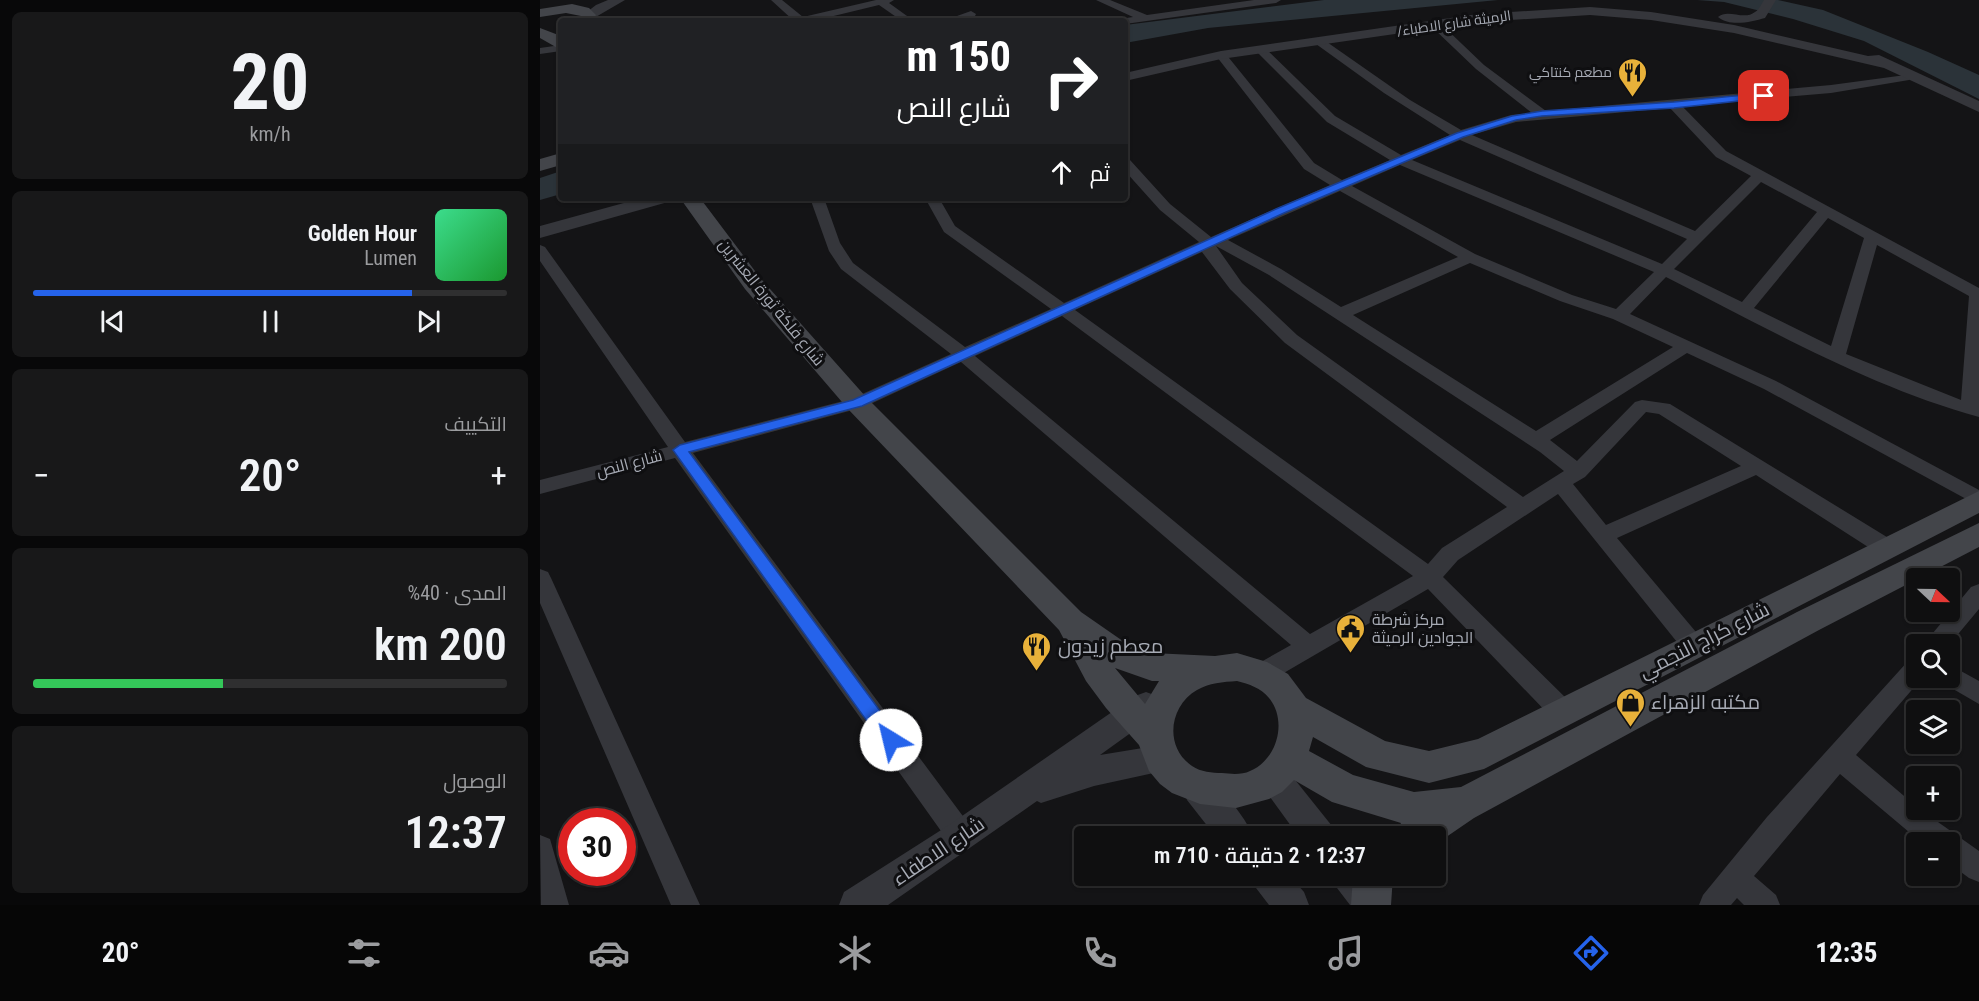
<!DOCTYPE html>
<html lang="ar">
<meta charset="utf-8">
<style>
:root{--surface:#0f0f10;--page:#181819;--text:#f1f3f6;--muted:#9b9c9f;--line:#2f2f30;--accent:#2563eb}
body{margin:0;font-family:"Roboto Condensed",Cairo,sans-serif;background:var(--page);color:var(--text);direction:rtl;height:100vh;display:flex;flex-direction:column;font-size:22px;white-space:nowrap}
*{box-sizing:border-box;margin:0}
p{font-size:20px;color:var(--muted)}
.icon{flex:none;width:33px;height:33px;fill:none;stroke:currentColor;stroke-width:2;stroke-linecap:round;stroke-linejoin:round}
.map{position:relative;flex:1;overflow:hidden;direction:ltr}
.panel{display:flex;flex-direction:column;gap:12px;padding:12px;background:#080809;width:540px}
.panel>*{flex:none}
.banner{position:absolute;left:18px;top:18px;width:570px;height:183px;border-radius:6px;box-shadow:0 2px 4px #0004,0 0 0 2px var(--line);direction:rtl;background:#202124;color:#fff;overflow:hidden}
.needle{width:39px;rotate:112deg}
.fabs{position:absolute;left:1366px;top:568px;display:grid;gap:12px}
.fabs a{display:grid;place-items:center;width:54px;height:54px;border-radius:6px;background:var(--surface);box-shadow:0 2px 4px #0004,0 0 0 2px var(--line);font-size:30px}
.speed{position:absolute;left:18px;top:808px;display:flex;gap:12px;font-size:30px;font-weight:700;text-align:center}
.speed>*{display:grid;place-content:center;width:78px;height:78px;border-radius:50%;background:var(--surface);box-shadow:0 2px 4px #0004,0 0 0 2px var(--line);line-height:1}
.speed .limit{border:9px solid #d22;background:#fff;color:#111}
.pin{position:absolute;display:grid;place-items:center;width:51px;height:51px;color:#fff;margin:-26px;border-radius:12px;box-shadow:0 3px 9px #0006}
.me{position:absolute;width:66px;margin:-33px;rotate:324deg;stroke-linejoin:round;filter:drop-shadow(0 0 4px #0008)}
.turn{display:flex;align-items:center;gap:21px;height:126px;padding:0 18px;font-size:27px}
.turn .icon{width:78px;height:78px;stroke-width:2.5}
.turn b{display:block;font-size:42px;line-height:51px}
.then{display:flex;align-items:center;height:57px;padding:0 18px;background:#0003;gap:12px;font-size:22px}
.big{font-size:45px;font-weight:600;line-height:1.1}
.panel .tile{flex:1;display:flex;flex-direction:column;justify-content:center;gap:9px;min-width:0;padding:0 21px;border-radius:9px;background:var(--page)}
.panel .dial{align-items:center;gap:0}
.dial b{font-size:78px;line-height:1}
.song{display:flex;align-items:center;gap:18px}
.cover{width:72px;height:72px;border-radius:9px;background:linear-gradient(135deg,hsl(150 70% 55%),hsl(130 70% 35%))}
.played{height:6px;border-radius:3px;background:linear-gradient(90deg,var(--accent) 80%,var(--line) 80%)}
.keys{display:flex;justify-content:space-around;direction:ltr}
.heat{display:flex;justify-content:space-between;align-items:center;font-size:33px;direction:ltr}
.charge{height:9px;border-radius:4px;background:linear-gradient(90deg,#34c759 40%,var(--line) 0)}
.trip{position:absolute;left:534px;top:826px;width:372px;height:60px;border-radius:6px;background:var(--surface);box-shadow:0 2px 4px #0004,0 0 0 2px var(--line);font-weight:600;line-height:60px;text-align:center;direction:rtl}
.tabs{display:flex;height:96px;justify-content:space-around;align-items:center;background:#060606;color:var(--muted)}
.tabs .icon{width:42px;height:42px}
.tabs .on{color:var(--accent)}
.tabs b{font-size:27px;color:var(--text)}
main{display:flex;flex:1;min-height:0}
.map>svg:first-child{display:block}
</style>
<main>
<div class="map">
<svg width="1439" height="905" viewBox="0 0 1439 905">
<rect width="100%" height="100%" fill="#141416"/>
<path fill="#2b3339" d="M784 0H958L668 28 585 43V25Z
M1157 0H1238L1283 10 1388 52 1439 75V99L1324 41 1253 19 1184 2Z
M21 171V194L0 200V178Z"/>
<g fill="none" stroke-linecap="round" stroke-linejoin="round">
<path fill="#35363b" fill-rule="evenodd" d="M231 0H242L263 17 336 0H354L349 3 374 21H362L339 5 273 21H254Z
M556 0H570L607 15 714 0H741L736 3 585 24V21H579L580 19 593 17Z
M431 11 436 14 435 16 419 21H403Z
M896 22 900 23 944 65 1006 111 1291 85 1373 74 1375 76 1369 80 1291 93 1142 106 1186 151 1439 288V417C1329 387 1227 328 1126 277L1090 314 1236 381 1439 490V506L1224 389 1147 353 1010 440 1037 461 1095 402 1102 400 1130 404 1355 542 1358 548 1355 554 1347 556 1339 554 1216 475 1077 538 1161 638 1165 645 1161 652 1153 655 1145 652 1018 494 918 560 903 577 1032 704 1035 712 1032 720 1023 723 1014 720 888 589 730 681 721 684 712 681 709 674 712 667 751 645 421 362 324 407 153 453 431 827 435 836 431 845 421 849 411 845 135 458 0 494V480L128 447 0 261V245L5 247 145 442 311 399 411 354 301 269 289 251 270 198H284L300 243 313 263 425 347 511 309 404 232 385 198H399L415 226 524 303 659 242 620 210 585 171V159L590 160 630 204 671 237 790 185 764 169 677 57V53H685L774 163 802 180 850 160 787 122 717 52V48H725L795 116 861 155 910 135 844 93 776 44V40H784L870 100 921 130 971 115 992 113 936 69 892 27V23ZM1130 108 1176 157 1211 176 1155 231 932 135 976 122ZM920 140 1147 239 1122 264 872 160ZM860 165 1114 272 1076 309 1032 295 935 254 812 186ZM1221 182 1277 212 1202 302 1134 269ZM800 191 918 257 801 307 741 269 688 240ZM1288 218 1324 238 1291 346 1214 308ZM1337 245 1429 296 1421 400 1306 354ZM676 246 729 275 1000 452 1024 471 983 497 757 335 702 283ZM662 252 690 289 745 343 967 507 902 548 888 564 535 310ZM930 263 1020 301 1073 319 1133 347 996 431 813 315ZM522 316 873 576 770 634 435 356ZM1106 412 1119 414 1201 466 1066 525 1033 484 1045 477Z
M21 45V51L0 54V48Z
M0 569 8 572 11 578 160 905H131L0 603Z
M1439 584V609L1409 645H1383L1431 587Z
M1377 657V678H1382L1316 755 1377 807V810H1381L1439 851V882L1429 878 1410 864V843H1382L1300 774 1214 876 1236 895 1240 905H1204L1197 898 1191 905H1159L1163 895 1227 817 1369 660Z
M1410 665 1439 681V704L1401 682 1399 678H1410Z
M0 835 10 839 29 905H1Z"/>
<path fill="#35363b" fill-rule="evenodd" d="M68 0H85L54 18 49 19 43 15 56 5Z
M1224 0H1236L1225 18C1211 22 1190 27 1178 17 1188 8 1204 21 1215 12 1219 10 1222 3 1224 0Z
M1050 7 1111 12 1194 25 1328 56 1339 55 1439 101V112L1344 68 1194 33 1111 20 1050 15 938 22 681 59 585 81V73L681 51 938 14Z
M102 198H131L128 202 0 238V226Z
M606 692 617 696 621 705 617 714 560 755 621 745 632 749 637 759 632 769 554 786 501 803 497 801 348 905H299L304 892 409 825 595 696Z
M733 761 744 766 792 826 797 837H759L722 786 717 776 722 766Z
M659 774C679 782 705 817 714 837H676L647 800 643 789 647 778Z
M711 876H750L764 892 769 905H729L716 888Z
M792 876H831L845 892 850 905H810L797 888Z"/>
<path fill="#43454a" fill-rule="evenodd" d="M32 4 49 8 56 15 52 21H38L41 16 26 13 0 17V9Z
M0 28 21 36V50L0 38Z
M21 153V165L0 171V159Z
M140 198H160L221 279 326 397 541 612 590 646 612 653 675 656 697 653 727 662 748 674 766 698 845 741 889 751 938 739 1439 491V513L944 769 889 783 826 767 773 737 769 751 813 775 874 792 921 787 1257 612 1439 523V547L1279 630 934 818 896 844V837H854L861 823 792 802 754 780 742 792 729 799 696 808 660 804 632 793 620 784 609 771 599 745 566 708 546 681 519 630 308 409 205 289ZM575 668 612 681H619L605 704ZM697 681C709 684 721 688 729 698 748 721 737 760 710 771 702 775 691 774 682 773 672 773 661 772 652 766 624 747 629 706 657 690 669 683 683 682 697 681Z
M813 876H853L851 905H811Z"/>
</g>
<path fill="#2563eb" stroke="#184099" stroke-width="1.5" d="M1224 93 1228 96 1227 98 1134 108 1002 116 976 120 923 137 744 213 322 406 149 452 357 734 360 740 357 745 351 748 344 745 133 450 140 445 313 400 736 209 917 133 972 116 1002 111 1134 102Z"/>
<defs>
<symbol id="restaurant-pin" viewBox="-11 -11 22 30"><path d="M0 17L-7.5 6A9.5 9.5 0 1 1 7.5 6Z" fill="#e8b13a" stroke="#0f0f11"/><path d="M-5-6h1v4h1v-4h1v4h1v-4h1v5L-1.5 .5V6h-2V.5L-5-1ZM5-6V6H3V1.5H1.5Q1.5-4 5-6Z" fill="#111"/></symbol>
<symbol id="civic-pin" viewBox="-11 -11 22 30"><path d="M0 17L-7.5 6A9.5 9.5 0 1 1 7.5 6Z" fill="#e8b13a" stroke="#0f0f11"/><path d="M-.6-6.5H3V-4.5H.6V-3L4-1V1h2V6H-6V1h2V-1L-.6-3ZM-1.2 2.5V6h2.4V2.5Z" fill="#111"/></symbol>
<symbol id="shop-pin" viewBox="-11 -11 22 30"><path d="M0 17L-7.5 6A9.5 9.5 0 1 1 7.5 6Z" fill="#e8b13a" stroke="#0f0f11"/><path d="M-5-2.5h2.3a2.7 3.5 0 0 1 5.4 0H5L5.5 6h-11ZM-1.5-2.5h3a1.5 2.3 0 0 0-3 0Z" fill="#111"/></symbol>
</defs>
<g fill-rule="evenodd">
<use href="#restaurant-pin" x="1076" y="56" width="33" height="45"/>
<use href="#civic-pin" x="794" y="612" width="33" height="45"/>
<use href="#restaurant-pin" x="480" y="630" width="33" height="45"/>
<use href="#shop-pin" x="1074" y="686" width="33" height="45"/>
</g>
<g text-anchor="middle" stroke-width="6" stroke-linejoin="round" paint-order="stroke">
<g font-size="14" fill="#a7abb5" stroke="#0f0f11">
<text transform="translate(914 23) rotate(-8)" y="5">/الرميثة شارع الاطباء</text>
</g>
<g font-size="14" fill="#a7abb5" stroke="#0f0f11" text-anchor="end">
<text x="1072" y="77">مطعم كنتاكي</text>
</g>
<g font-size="16" fill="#a7abb5" stroke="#0f0f11">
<text transform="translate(232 302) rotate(51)" y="6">شارع فلكة ثورة العشرين</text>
<text transform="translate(89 463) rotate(-15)" y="6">شارع النص</text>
</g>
<g font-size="16" fill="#a7abb5" stroke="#0f0f11" text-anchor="start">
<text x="832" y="625">مركز شرطة<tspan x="832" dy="18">الجوادين الرميثة</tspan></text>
</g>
<g font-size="20" fill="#a7abb5" stroke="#0f0f11">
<text transform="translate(1164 640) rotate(-27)" y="7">شارع كراج النجمي</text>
<text transform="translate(398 851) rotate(-34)" y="7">شارع الاطفاء</text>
</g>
<g font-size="20" fill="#a7abb5" stroke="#0f0f11" text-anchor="start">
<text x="518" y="653">معطم زيدون</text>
<text x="1111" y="709">مكتبه الزهراء</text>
</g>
</g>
</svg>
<div class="fabs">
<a><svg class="needle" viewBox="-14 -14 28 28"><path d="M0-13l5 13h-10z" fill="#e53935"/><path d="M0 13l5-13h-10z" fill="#9b9c9f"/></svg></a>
<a><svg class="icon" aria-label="search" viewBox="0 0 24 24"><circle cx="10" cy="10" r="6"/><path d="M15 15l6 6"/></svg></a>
<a><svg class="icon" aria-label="layers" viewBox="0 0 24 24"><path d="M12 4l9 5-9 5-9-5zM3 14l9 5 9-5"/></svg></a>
<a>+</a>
<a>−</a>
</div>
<div class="speed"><div class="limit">30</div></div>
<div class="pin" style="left:1224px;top:96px;background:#d93025"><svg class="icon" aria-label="arrive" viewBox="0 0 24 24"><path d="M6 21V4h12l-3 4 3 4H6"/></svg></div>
<svg class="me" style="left:351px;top:740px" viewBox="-20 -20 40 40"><circle r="19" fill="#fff"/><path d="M0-13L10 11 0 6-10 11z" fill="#2563eb"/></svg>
<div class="trip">12:37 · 2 دقيقة · 710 m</div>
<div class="banner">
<div class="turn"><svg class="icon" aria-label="right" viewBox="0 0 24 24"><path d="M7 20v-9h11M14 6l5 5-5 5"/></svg><div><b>150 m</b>شارع النص</div></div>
<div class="then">ثم<svg class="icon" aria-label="ahead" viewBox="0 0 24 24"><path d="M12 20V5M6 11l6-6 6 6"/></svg></div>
</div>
</div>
<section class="panel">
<div class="tile dial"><b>20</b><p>km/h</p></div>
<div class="tile">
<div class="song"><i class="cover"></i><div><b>Golden Hour</b><p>Lumen</p></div></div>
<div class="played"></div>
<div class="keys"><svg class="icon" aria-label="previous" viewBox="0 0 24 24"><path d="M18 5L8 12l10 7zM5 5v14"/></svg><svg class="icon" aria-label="pause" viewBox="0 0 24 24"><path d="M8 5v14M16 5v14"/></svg><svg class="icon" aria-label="next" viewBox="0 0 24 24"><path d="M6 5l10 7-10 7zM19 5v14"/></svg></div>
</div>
<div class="tile"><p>التكييف</p>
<div class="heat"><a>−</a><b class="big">20°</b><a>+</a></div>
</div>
<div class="tile"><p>المدى · 40%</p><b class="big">200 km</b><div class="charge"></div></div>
<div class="tile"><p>الوصول</p><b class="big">12:37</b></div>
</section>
</main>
<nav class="tabs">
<b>12:35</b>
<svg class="icon on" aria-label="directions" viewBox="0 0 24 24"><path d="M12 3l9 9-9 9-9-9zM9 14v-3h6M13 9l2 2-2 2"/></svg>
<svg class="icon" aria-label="music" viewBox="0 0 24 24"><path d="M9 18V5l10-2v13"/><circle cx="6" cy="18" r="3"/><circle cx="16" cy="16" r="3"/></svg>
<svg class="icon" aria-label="phone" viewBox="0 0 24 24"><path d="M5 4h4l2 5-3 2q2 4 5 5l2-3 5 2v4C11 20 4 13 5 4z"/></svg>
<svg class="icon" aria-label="climate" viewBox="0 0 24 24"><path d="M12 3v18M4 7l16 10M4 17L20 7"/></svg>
<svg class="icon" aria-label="car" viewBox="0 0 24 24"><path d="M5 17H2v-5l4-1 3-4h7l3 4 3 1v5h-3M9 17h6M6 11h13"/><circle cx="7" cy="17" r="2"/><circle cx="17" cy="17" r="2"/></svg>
<svg class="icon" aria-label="filters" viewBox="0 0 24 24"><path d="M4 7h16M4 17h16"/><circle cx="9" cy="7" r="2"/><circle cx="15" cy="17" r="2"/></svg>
<b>20°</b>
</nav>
